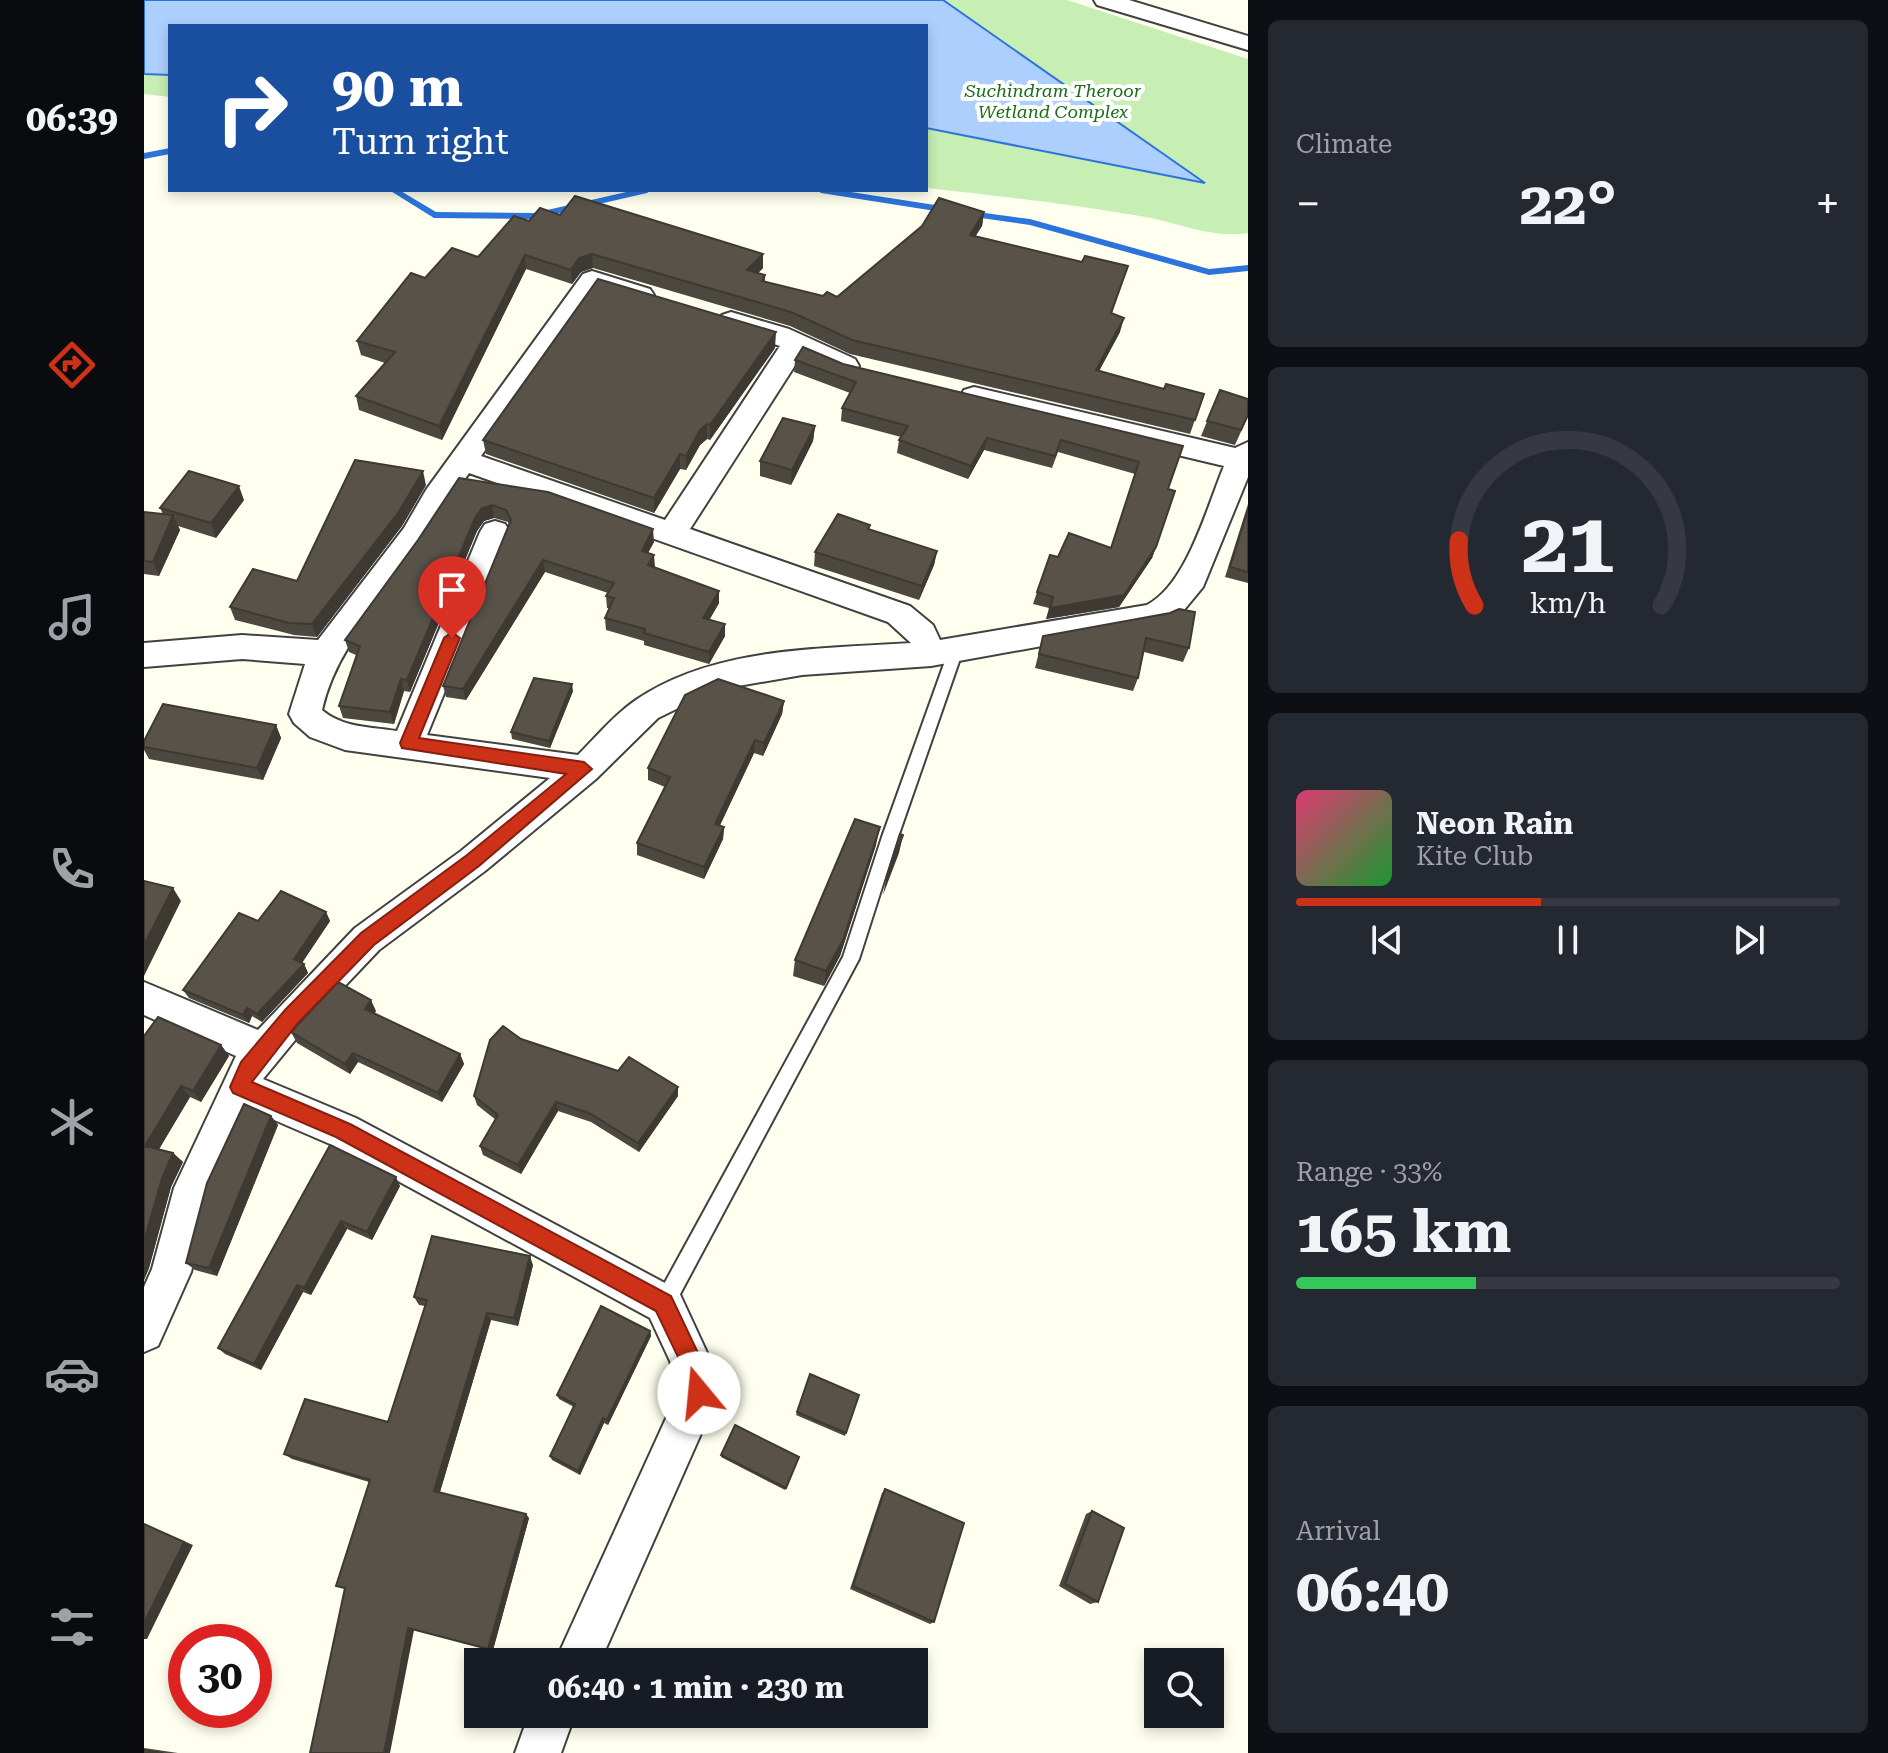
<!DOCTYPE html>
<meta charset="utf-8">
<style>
:root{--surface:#171b24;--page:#242831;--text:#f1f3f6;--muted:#9ea1a6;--line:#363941;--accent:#cd3117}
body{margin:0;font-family:"Roboto Serif",serif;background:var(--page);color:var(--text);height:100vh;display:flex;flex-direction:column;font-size:30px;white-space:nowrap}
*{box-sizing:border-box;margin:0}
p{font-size:26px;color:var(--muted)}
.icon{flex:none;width:44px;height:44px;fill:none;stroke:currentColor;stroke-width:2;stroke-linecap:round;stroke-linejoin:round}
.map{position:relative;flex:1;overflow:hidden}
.details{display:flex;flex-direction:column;gap:20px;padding:20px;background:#0d0f14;width:640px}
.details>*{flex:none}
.top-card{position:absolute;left:24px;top:24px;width:760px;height:168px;border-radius:0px;box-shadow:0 4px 12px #0003;background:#1a4fa0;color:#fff;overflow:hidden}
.tools{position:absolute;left:1000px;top:1648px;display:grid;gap:16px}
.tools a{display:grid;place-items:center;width:80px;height:80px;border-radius:0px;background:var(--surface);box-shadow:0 4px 12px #0003;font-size:40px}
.speed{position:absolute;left:24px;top:1624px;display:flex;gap:16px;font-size:40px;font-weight:700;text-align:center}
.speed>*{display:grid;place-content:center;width:104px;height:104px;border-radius:50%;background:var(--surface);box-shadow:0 4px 12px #0003;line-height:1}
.speed .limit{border:12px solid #d22;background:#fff;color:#111}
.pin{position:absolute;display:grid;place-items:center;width:68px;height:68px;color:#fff;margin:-82px -34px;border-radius:50% 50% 50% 0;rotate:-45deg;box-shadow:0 0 8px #0007}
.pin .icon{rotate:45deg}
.me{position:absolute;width:88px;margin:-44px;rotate:343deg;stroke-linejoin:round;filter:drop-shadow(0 0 6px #0008)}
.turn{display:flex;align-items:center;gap:28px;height:168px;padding:0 32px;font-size:36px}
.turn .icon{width:104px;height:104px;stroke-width:2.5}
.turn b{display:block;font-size:56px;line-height:68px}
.big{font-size:60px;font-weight:700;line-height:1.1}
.details .tile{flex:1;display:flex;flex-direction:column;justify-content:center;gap:12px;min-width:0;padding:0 28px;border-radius:12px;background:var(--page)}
.details .dial{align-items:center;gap:0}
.dial svg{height:208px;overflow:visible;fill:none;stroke:var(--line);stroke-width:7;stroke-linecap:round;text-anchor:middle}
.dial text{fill:var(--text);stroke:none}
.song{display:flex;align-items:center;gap:24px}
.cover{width:96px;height:96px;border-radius:12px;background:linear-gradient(135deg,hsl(340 70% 55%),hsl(130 70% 35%))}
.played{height:8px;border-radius:4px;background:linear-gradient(90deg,var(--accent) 45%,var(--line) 45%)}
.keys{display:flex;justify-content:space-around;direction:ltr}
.heat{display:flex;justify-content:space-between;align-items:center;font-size:44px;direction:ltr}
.charge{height:12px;border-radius:6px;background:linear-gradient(90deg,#34c759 33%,var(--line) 0)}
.trip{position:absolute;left:320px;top:1648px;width:464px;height:80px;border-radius:0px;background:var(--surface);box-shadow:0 4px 12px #0003;font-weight:700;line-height:80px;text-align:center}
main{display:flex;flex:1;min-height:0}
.tab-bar{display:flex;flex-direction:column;width:144px;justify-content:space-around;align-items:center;background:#090b0e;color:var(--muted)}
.tab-bar .icon{width:56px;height:56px}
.tab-bar .current{color:var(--accent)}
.tab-bar b{font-size:36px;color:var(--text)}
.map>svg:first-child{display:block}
</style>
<main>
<nav class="tab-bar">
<b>06:39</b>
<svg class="icon current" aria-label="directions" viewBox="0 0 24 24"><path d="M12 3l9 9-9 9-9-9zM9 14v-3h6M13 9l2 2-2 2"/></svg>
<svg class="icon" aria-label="music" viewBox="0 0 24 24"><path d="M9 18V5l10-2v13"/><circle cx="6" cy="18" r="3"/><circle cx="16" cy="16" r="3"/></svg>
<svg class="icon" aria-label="phone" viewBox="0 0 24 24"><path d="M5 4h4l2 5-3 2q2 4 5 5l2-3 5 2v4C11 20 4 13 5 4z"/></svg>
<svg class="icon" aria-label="climate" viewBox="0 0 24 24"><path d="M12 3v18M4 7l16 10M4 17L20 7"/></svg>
<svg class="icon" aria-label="car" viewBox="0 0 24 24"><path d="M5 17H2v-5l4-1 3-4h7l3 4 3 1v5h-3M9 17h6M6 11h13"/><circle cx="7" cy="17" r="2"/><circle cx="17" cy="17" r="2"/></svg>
<svg class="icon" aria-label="filters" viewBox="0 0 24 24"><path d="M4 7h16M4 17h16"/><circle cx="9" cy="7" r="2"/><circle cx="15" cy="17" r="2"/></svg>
</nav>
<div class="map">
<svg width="1104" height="1753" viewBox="0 0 1104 1753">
<rect width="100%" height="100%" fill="#ffffef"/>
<path fill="#c7eeb3" d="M0 0H923L1104 59V233C1069 239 1035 223 1002 217 929 204 855 196 782 188V26H26V97L0 94Z"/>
<path fill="#adcffd" stroke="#2c74dc" stroke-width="2" d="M0 0H799L1061 183 782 128V26H26V75L0 74Z"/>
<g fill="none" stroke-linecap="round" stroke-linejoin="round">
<path fill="#2c74dc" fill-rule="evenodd" d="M26 148V154L0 159V153Z
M245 190H255L292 212 390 213 491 190H507L503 193 390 219 290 218Z
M673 190H694L804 207 808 210 804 213 677 193Z
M826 211 886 219 1065 269 1104 265V271L1065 275 886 225 823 216V212Z"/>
<defs>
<path id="service" d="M812 644 819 650 754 837 715 959 527 1311 520 1313 513 1311 511 1304 513 1297 699 957 738 837 805 650Z"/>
<path id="minor" d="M950 0H985L1104 36V50L953 5Z
M448 271 506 289 510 295 506 301 497 304 454 291 337 456 521 520 636 346 578 327 574 321 578 315 587 312 645 329 711 359 715 366 711 373 701 375 691 373 657 356 546 529 766 606 789 625 796 640 1003 605C1043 584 1063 507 1080 466L820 404 816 397 820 390 830 387 1091 448 1104 442V477L1059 587 1035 616 1020 624 787 666 658 675 571 690 514 718 452 779 341 871 235 950 161 1028 119 1079 212 1118 534 1290 565 1357 575 1393 456 1662H411L534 1392 526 1361 506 1318 186 1144 105 1109 68 1190 47 1272 14 1346 0 1352V1287L8 1269 30 1188 92 1056 0 1015V982L114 1030 211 928 317 851 406 778 201 750 166 737 150 723 145 714 161 664 98 659 0 667V643L98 635 174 640 260 528 282 490 439 274ZM325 473 744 622 767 643C676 649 570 647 492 700 471 714 452 737 434 755L283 735 366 532 361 524 351 521 341 524 336 532 253 731C227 727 199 728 178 710 192 649 232 611 267 562 288 533 305 502 325 473Z
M385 1714H431L417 1753H371Z"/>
</defs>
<use href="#service" stroke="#414141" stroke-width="4"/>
<use href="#minor" stroke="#414141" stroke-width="4"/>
<use href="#service" fill="#fff" fill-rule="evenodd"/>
<use href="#minor" fill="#fff" fill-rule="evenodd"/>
</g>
<path fill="#4c473f" d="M840 212 838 226 831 236 938 262 984 266 968 313 976 332 955 371 1020 389 1060 394 1046 434 706 354 646 326 449 268 437 272 428 284 382 269 298 440 215 410 212 396 241 363 217 355 213 341 281 278 334 257 385 221 416 215 619 254V268L614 273 621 275V282L679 296 693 297Z
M631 348 566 440 563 439 556 445 542 470 536 469 510 513 342 454 339 440Z
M651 360 699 364 1039 446 1024 489 1012 547 1008 558 975 607 902 619 905 608 889 604 893 592 914 557 967 547 991 474 914 452 908 468 840 450 824 479 753 453 755 440 757 437 697 421 698 408 706 393 650 372Z
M1076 390 1104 416 1091 445 1057 436Z
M671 426 669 441 647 485 616 476V461Z
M315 478 510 542 504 553 511 567 575 591V603L566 619 581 636 565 664 500 645V641L462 630 461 618 465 608H463L462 596 464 593 401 572 322 700 302 697 299 686 365 525 364 522 350 518 340 521 333 531 266 692 260 691 250 724 199 718 195 706 212 655 205 652 201 640 274 540Z
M282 485 258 526 173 637 150 635 91 620 86 607 153 581Z
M100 500 72 538 34 526 36 530 15 576 0 574V512L19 514 16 508Z
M1104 504V583L1081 577Z
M726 525 725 530 793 551 790 565 775 600 670 566 671 552Z
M1026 613 1045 648 1039 662 1000 652 994 678 989 691 891 668 899 636Z
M429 691 406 748 368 739 367 732Z
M640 701 638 714 619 756 610 753 576 825 580 827 579 839 560 879 493 855V843L521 787 504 780V768Z
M132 725 137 738 119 780 5 759 0 750V741Z
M732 845 696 956 680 986 649 976 651 960Z
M182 912 186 921 158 963 160 964 164 973 118 1022 108 1016 105 1023 45 998 39 990Z
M232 1011 230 1014 316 1054 320 1064 298 1102 214 1062 206 1074 153 1043 147 1032Z
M0 1036 77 1045 85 1056 57 1102 46 1097 15 1149 29 1153 39 1162 27 1187 5 1268 0 1280Z
M377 1039 474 1071 534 1087V1096L495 1152 447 1122 414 1111 377 1174 339 1155 336 1146 352 1120 333 1105 330 1096Z
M127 1116 134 1125 73 1276 51 1270 42 1263Z
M186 1145 256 1186 228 1240 203 1229 167 1295 159 1292 117 1370 81 1354 74 1348Z
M389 1265 374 1326 347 1320 296 1492 385 1518 349 1650 270 1630 201 1589 192 1586 225 1482 148 1459 140 1454 244 1422 281 1306 275 1305 270 1297Z
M506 1331 507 1336 464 1425 460 1423 436 1475 408 1460 406 1456 430 1407 415 1399 413 1395Z
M666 1374 715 1395 701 1436 652 1415Z
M577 1455 655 1457 641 1490 577 1457Z
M741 1489 790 1622 786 1624 706 1589 738 1493Z
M948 1511 954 1602 946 1604 915 1586 942 1514Z
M0 1748 34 1753H0Z"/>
<path fill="#3e3933" d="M840 212 838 226 823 250 826 235Z
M448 254 449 268 437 272 428 284 427 270 435 258Z
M619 254V268L603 284V270Z
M381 255 382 269 298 440 295 426Z
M980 318 976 332 948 384 952 370Z
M632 332 631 348 566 440V425Z
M563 424V439L556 445 542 470V456L556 430Z
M671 426 669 441 647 485 648 470Z
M843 438 840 450 824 479 827 466Z
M536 454V469L510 513V498Z
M279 471 282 485 258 526 173 637 168 624Z
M95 486 100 500 72 538 67 523Z
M348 505 350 518 340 521 333 531 266 692 263 680 331 518 338 508Z
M29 515 36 530 15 576 9 562Z
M509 529 510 542 498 563V551Z
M1012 547 1008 558 975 607 902 619 906 608Z
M793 551 790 565 775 600 778 586Z
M510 555 511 567 504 565Z
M399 560 401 572 322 700 319 689Z
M575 591V603L559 630V618Z
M581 624V636L565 664V652Z
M257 679 260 691 250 724 246 712Z
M428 684 429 691 406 748 405 741Z
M640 701 638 714 619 756 620 743Z
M132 725 137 738 119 780 113 768Z
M611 740 610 753 571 836V824Z
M580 827 579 839 560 879V867Z
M736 827 732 845 696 956 680 986 682 971Z
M759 835 755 853 739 895 742 879Z
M29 888 37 901 0 976V945Z
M182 912 186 921 155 967 150 959Z
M160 964 164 973 118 1022 113 1014Z
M227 1000 232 1011 225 1020 221 1009Z
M103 1008 108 1016 105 1023 99 1015Z
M77 1045 85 1056 57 1102 49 1091Z
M209 1053 214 1062 206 1074 201 1064Z
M316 1054 320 1064 298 1102 294 1093Z
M37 1086 46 1097 11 1156 1 1146Z
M534 1087V1096L495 1152 494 1143Z
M412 1102 414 1111 377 1174 374 1165Z
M127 1116 134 1125 73 1276 65 1268Z
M29 1153 39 1162 27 1187 5 1268 0 1280V1242L18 1178Z
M252 1177 256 1186 228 1240 223 1232Z
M197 1221 203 1229 167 1295 160 1288Z
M386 1256 389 1265 374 1326 370 1318Z
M153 1285 159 1292 117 1370 110 1364Z
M343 1313 347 1320 295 1495 290 1491Z
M506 1331 507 1336 464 1425 463 1420Z
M459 1418 460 1423 436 1475 434 1471Z
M382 1514 385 1518 349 1650 344 1649Z
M0 1524 49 1545 3 1639H0Z
M264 1628 270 1630 246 1753H240Z"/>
<path fill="#585249" stroke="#3e3933" stroke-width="2" d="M431 196 619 254 603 270 621 275 618 281 679 296 683 292 693 297 778 226 795 198 840 212 826 235 938 262 941 256 984 266 967 313 980 318 952 370 1020 389 1022 384 1060 394 1051 420 708 340 647 312 448 254 435 258 427 270 381 255 295 426 212 396 251 352 213 341 267 273 281 278 308 248 334 257 370 216 385 221 396 208 416 215Z
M454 279 632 332 566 425 563 424 556 430 542 456 536 454 510 498 339 440Z
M659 347 699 364 1039 446 1024 489 1031 491 1012 547 980 595 906 608 909 597 893 592 906 555 914 557 925 533 967 548 995 462 917 440 911 456 843 438 827 466 755 440 764 426 698 408 712 382 651 360Z
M1076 390 1104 399V415L1097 430 1063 421Z
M639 418 671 426 648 470 616 461Z
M211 460 279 471 254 513 168 624 145 623 86 607 109 569 153 581Z
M45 471 95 486 67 523 16 508Z
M315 478 404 492 509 529 498 551 510 555 504 565 575 591 559 618 581 624 565 652 500 633 501 629 461 618 470 598 462 596 470 583 399 560 319 689 299 686 367 520 362 510 348 505 338 508 331 518 263 680 257 679 246 712 195 706 216 646 201 640 274 540Z
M1104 509V572L1086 567Z
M0 512 29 515 9 562 0 561Z
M694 514 726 525 724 529 793 551 778 586 671 552Z
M1035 609 1051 612 1045 648 1002 638 994 678 895 654 899 636 1026 613Z
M390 678 428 684 405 741 367 732Z
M574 679 640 701 620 743 611 740 571 824 580 827 560 867 493 843 526 777 504 768 541 695Z
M19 704 132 725 113 768 0 747V741Z
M711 819 736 827 699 940 682 971 651 960Z
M756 834 759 835 742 879Z
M0 881 29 888 0 945Z
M137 891 182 912 150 959 160 964 113 1014 103 1008 99 1015 39 990 95 913 114 921Z
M194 982 227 1000 221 1009 316 1054 294 1093 209 1053 201 1064 147 1032Z
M14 1017 77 1045 49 1091 37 1086 1 1146 29 1153 18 1178 0 1242V1036Z
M359 1026 377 1039 474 1071 485 1057 534 1087 494 1143 445 1113 412 1102 374 1165 336 1146 354 1115 330 1096 346 1040Z
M100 1104 127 1116 65 1268 42 1263 63 1183Z
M186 1145 252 1177 223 1232 197 1221 160 1288 153 1285 110 1364 74 1348Z
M288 1236 386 1256 370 1318 343 1313 290 1491 382 1514 344 1649 264 1628 240 1753H166L201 1588 192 1586 226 1480 140 1454 161 1399 244 1422 283 1300 270 1297Z
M457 1306 506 1331 463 1420 459 1418 434 1471 406 1456 431 1404 413 1395Z
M666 1374 715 1395 702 1433 653 1412Z
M591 1425 655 1457 642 1488 577 1455Z
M741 1489 820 1523 790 1622 709 1586Z
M948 1511 980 1528 954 1602 921 1584Z
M0 1524 40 1542 0 1623Z
M0 1750 19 1753H0Z"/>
<path fill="#cd3117" stroke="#85200f" stroke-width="2" d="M308 632 316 638 275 738 440 762 448 769 335 866 230 945 154 1023 108 1082 206 1124 527 1296 556 1357 566 1393 563 1401 555 1404 547 1401 535 1359 512 1311 192 1137 89 1093 86 1087 97 1062 141 1010 217 933 323 855 422 774 258 748 256 743 300 638Z"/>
<g text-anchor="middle" stroke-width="8" stroke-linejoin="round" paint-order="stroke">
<g font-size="18" font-style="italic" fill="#186d17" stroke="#fff">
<text x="909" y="97">Suchindram Theroor<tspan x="909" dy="21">Wetland Complex</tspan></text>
</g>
</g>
</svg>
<div class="tools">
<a><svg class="icon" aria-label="search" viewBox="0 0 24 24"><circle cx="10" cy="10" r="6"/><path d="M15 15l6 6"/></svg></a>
</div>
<div class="speed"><div class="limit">30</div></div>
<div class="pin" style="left:308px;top:638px;background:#d93025"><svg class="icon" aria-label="arrive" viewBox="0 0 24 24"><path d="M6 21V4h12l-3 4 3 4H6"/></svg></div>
<svg class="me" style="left:555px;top:1393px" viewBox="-20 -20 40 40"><circle r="19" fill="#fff"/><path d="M0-13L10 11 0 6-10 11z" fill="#cd3117"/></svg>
<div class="trip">06:40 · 1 min · 230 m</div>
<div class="top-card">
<div class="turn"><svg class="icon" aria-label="right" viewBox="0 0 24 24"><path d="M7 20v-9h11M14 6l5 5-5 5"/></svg><div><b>90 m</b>Turn right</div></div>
</div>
</div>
<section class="details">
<div class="tile"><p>Climate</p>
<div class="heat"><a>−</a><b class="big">22°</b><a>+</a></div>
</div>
<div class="tile dial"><svg viewBox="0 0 100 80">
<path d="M14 69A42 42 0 1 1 86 69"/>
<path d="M14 69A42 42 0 0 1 8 44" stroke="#cd3117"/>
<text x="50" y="56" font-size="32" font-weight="700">21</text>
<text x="50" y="72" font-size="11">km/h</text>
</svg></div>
<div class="tile">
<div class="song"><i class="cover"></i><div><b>Neon Rain</b><p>Kite Club</p></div></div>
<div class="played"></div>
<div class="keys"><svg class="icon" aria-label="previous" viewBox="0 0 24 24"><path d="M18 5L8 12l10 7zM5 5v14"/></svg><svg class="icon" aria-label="pause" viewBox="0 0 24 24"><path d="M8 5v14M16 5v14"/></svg><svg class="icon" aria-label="next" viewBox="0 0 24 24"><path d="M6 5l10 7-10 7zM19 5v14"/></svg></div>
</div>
<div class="tile"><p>Range · 33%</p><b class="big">165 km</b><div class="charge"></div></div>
<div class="tile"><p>Arrival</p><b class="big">06:40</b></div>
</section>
</main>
